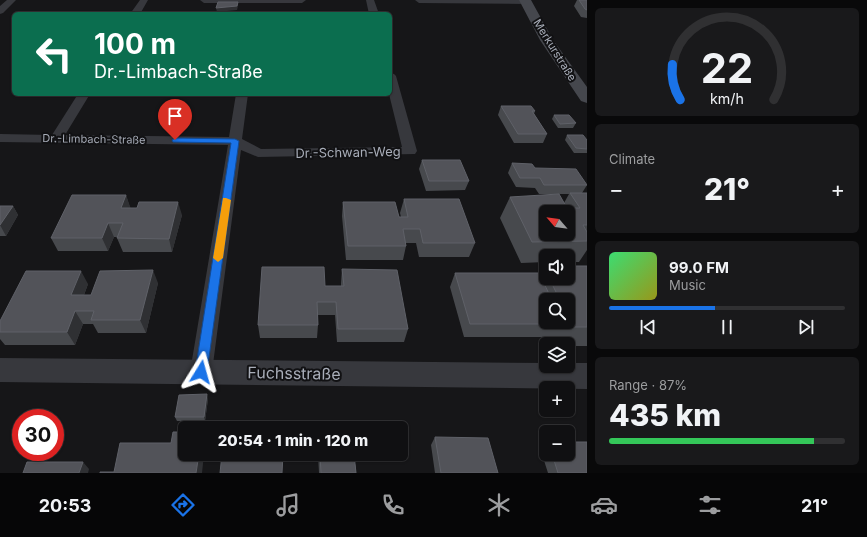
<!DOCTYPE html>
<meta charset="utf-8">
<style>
:root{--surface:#101012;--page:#19191b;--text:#f1f3f6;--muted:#9c9d9f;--line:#303032;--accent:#1a73e8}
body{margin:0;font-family:Inter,sans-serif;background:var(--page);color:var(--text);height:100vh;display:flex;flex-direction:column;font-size:15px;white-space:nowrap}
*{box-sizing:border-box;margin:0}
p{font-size:13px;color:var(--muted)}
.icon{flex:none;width:22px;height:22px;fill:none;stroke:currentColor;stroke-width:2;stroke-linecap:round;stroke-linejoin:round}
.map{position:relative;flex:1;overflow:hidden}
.drawer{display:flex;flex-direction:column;gap:8px;padding:8px;background:#09090a;width:280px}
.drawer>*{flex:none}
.hud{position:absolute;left:12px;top:12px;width:380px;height:84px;border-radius:6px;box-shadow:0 1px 3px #0004,0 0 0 1px var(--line);background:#0b6e4f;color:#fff;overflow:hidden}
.needle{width:26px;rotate:298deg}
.fabs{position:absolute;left:539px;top:205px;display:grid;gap:8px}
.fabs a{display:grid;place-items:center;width:36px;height:36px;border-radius:6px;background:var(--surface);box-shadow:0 1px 3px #0004,0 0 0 1px var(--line);font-size:20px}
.speed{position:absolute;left:12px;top:409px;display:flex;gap:8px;font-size:20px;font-weight:700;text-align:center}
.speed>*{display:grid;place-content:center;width:52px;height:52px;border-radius:50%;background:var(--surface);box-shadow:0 1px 3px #0004,0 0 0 1px var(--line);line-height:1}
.speed .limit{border:6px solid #d22;background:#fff;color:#111}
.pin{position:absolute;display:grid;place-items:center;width:34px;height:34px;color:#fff;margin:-41px -17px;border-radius:50% 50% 50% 0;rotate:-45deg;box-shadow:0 0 4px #0007}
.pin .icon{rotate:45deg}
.me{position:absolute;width:44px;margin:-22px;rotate:8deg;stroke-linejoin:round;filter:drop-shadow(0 0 3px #0008)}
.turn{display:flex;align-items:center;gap:14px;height:84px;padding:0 16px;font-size:18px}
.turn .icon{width:52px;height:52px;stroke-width:2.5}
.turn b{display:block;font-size:28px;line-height:34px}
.big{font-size:30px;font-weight:800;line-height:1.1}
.drawer .tile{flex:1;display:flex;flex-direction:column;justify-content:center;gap:6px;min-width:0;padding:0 14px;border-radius:6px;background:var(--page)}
.drawer .dial{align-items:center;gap:0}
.dial svg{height:104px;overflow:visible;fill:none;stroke:var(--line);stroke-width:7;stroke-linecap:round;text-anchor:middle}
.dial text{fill:var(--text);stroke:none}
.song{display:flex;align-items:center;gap:12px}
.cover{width:48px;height:48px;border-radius:6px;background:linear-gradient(135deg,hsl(140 70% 55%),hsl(60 70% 35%))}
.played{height:4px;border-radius:2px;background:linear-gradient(90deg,var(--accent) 45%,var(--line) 45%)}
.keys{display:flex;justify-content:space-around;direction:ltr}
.heat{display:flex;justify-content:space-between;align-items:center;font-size:22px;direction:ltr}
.charge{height:6px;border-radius:3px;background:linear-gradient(90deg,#34c759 87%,var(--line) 0)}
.trip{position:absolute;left:178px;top:421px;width:230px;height:40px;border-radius:6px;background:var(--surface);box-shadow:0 1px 3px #0004,0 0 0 1px var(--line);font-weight:800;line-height:40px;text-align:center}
.menu{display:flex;height:64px;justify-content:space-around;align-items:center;background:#060607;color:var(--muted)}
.menu .icon{width:28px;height:28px}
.menu .current{color:var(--accent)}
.menu b{font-size:18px;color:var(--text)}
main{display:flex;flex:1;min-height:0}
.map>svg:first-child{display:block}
</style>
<main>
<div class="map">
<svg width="587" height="473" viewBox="0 0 587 473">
<rect width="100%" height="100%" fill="#161618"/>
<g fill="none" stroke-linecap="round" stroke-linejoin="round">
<path fill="#37383d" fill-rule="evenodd" d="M372 94H378L379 96 374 97Z"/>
<path fill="#37383d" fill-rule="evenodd" d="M7 0H16L3 13 0 14V6Z
M140 0H148L140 14H130Z
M200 0H306L302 3H204Z
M366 0H374L379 14H369Z
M415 0H530V1L526 4 419 3Z
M390 73 394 74 396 76 417 151 415 154 258 157 241 150 212 372 209 379 201 382 193 379 190 372 228 145 0 142V134L52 135 78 94H90L65 135 229 137 236 94H248L242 139 261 149 402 147 389 94Z"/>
<path fill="#37383d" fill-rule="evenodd" d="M0 358 546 363V366H568V363H587V389L0 382Z"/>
<path fill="#45474d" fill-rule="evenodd" d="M519 0H531L553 40 587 87V103L581 101 540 40Z"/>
</g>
<path fill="#47494d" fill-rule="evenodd" d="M577 0H587V18L581 17 574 6Z
M333 94H355L354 97H333Z
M501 106 535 111 534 114 547 134 543 143H514L498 115Z
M554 115 576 123 573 128H558L552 119Z
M567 135 587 140V153H574L565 140Z
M422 160 469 181 465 190 426 191 419 169Z
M512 163 535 168 587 185 582 193H587V250L579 262H568V256H546V262L521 263 500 218 510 197 564 203 569 194H539L535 188 516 187 508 173Z
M126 195 130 208 182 215 172 252H123L117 238 118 237H114L108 251H58L51 238Z
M404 199 475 243 469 257H419L416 243H406V246L403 260H346L342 216 343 202 399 217H401L400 213Z
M0 206H13L18 215 6 236H0Z
M543 266H546V278H568L587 266V346H568V344H557L554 337H464L450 287 455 273H539ZM546 300H568V322H546Z
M342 269 408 329 404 342H337L335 315H318V325L317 338H260L258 325 325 286H341V283Z
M158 283 146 333H98L93 324H83L75 345H5L0 339V321L88 284 84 295H91Z
M208 399 205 421H177L175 417Z
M435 437 498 473H435L431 445Z
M546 442V454H568L587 473H548L540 448Z
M318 454H354L356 473H319Z"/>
<path fill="#2f3033" d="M238 2V6L237 10 217 12 216 8Z
M126 195 131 209 121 208Z
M178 202 182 215 172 252 169 239Z
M13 206 18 215 6 236 0 225Z
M108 223 114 237 108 251 102 238Z
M153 270 158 283 146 333 140 320Z
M81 271 88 284 79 308 71 295Z
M75 311 83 324 75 345 67 332Z
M207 394 208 399 205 421 204 417Z
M199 454H204L202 473H196Z
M83 462 89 469 88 473H79Z"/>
<path fill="#525359" stroke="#5f6168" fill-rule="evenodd" d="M579 0H587V10L585 9Z
M218 2H238L237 6 216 8Z
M501 106H531L535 111H532L547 134H518Z
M554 115H569L576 123 560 124Z
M567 135H583L587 140V149L576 148Z
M422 160H460L469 181H429Z
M512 163 532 164 535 168 576 169 587 185H544L540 178H520Z
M570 193H587V225H583L587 232V241L532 242 510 197 559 194 567 208H580ZM546 212H568V234H546Z
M72 195H126L121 208H137L139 202H178L169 239 117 238 123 223H108L102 238H51Z
M404 199H459L475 243H423L420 229H403L406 246H348L343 202H395L399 217H408Z
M0 206H13L0 225Z
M543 266H546V271Z
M568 266H587V327H573L568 316V300H560L549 278H568Z
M262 267H324L325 286H344L342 269 397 270 408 329H338L336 302H317L318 325H258Z
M153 270 140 320H91L94 311H75L67 332H0V321L26 271H81L71 295H91L100 271Z
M455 273H539L552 300H546V322H563V324H470Z
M207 394 204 417H175L179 395Z
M173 432H185V454H199L196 473H100V472H114L120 443H171Z
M435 437 488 438 498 473H441Z
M568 442H587V473H558L552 454H568Z
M222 454H283L282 473H220Z
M320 454H354L356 473H321Z
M27 462H83L79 473H23Z"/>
<path fill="#1a73e8" stroke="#114b97" d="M175 138 235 139 239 141 207 372 205 375 201 377 197 375 195 372 231 143 173 142 172 140Z"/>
<path fill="#f59e0b" d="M223 198H226L231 200 223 258 218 262 213 258Z"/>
<g text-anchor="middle" stroke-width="4" stroke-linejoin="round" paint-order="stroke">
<g font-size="11" fill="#a8adb8" stroke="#111113">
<text transform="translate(555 50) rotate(58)" y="4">Merkurstraße</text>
<text transform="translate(94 139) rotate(1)" y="4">Dr.-Limbach-Straße</text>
</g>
<g font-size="13" fill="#a8adb8" stroke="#111113">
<text transform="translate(348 152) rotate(-1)" y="5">Dr.-Schwan-Weg</text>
</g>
<g font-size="16" fill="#a8adb8" stroke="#111113">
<text transform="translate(294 373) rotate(1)" y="6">Fuchsstraße</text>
</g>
</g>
</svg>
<div class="fabs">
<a><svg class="needle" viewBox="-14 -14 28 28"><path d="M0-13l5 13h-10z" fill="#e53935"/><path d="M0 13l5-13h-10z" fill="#9c9d9f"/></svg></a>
<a><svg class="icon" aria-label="sound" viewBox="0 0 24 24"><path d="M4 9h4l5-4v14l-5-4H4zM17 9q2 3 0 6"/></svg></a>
<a><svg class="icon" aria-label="search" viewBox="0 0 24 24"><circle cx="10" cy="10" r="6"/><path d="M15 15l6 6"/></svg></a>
<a><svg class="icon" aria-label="layers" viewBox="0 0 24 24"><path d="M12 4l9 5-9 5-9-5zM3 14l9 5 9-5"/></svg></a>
<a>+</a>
<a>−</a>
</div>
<div class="speed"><div class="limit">30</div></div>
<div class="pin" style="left:175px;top:140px;background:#d93025"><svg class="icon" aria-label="arrive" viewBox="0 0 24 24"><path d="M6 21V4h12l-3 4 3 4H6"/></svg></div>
<svg class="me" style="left:201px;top:372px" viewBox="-20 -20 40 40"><path d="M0-17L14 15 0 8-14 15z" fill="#1a73e8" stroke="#fff" stroke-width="4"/></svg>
<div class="trip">20:54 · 1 min · 120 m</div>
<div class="hud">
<div class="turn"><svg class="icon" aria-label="left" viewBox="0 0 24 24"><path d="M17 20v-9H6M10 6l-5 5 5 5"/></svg><div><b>100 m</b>Dr.-Limbach-Straße</div></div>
</div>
</div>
<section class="drawer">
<div class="tile dial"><svg viewBox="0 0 100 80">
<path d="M14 69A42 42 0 1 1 86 69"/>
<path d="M14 69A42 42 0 0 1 8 42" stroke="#1a73e8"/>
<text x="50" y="56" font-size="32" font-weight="700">22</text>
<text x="50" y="72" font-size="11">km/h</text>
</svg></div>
<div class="tile"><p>Climate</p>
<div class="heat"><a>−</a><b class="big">21°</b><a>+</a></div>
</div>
<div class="tile">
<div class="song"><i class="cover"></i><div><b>99.0 FM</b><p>Music</p></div></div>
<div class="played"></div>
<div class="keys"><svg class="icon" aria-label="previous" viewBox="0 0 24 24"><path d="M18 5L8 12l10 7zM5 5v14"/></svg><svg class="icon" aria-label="pause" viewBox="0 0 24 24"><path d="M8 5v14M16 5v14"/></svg><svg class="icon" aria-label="next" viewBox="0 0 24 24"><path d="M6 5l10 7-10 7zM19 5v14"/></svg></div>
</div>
<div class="tile"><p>Range · 87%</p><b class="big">435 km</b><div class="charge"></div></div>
</section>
</main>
<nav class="menu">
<b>20:53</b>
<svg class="icon current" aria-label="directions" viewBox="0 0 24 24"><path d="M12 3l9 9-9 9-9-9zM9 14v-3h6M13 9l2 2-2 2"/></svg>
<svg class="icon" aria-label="music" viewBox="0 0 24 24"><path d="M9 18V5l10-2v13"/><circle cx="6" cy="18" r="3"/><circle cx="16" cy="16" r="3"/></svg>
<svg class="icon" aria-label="phone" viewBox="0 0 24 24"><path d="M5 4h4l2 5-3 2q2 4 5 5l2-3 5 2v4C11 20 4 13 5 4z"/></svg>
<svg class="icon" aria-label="climate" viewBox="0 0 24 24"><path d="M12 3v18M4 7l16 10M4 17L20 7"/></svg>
<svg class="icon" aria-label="car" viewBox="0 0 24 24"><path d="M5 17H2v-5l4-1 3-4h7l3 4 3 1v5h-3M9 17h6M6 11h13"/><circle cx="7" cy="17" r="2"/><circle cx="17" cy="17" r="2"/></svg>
<svg class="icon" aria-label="filters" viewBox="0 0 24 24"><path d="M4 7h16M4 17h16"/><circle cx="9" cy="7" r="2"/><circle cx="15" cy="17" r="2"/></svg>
<b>21°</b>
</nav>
